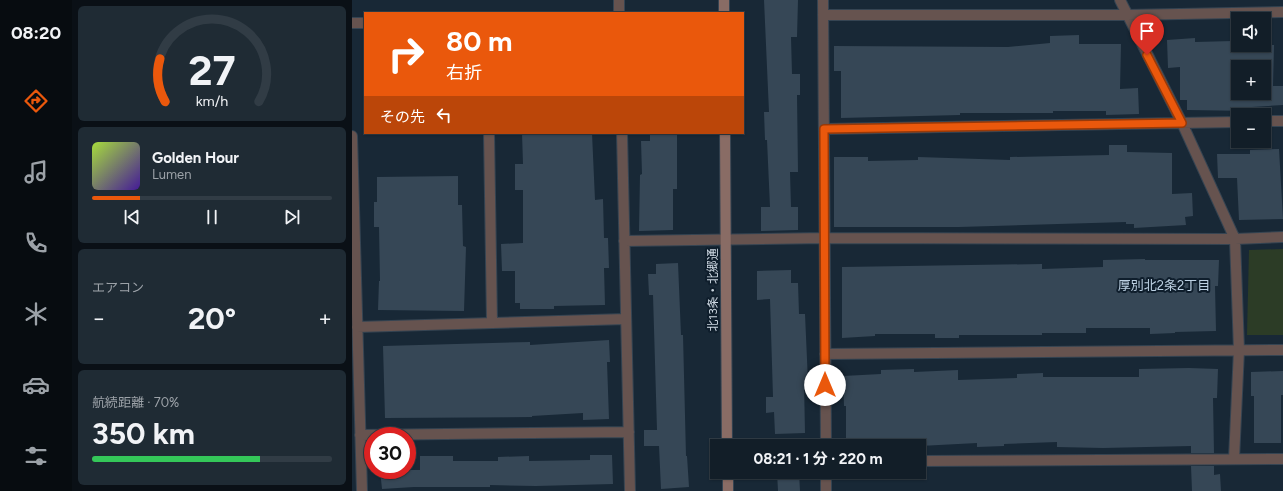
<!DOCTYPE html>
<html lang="ja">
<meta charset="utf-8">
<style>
:root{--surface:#121e28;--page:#1f2b34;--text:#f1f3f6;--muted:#9ca2a8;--line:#313c45;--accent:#ea580c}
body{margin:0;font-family:Figtree,"Noto Sans JP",sans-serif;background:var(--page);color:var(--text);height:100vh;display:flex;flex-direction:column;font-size:15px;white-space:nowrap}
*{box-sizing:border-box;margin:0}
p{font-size:13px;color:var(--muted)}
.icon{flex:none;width:22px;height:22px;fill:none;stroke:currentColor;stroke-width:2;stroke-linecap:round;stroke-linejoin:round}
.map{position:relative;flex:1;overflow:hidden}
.details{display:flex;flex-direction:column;gap:6px;padding:6px;background:#0a1016;width:280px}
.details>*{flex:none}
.hud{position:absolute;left:12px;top:12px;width:380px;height:122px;border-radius:0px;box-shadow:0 1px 3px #0004,0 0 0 1px var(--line);background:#ea580c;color:#fff;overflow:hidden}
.buttons{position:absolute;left:879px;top:12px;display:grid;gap:8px}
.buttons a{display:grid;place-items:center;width:40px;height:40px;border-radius:0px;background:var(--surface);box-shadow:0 1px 3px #0004,0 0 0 1px var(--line);font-size:20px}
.speed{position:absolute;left:12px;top:427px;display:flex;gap:8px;font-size:20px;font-weight:700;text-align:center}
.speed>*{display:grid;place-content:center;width:52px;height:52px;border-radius:50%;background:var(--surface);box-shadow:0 1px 3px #0004,0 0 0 1px var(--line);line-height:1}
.speed .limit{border:6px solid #d22;background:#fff;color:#111}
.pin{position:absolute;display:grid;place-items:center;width:34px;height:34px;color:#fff;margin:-41px -17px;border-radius:50% 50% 50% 0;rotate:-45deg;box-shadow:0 0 4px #0007}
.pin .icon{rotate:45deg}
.me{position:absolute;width:44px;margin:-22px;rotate:0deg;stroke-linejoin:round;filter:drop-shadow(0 0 3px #0008)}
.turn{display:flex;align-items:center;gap:14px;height:84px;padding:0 16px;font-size:18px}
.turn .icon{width:52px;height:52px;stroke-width:2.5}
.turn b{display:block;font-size:28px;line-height:34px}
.then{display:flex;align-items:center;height:38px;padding:0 16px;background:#0003;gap:8px;font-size:15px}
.big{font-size:30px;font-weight:700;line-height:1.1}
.details .tile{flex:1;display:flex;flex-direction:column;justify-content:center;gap:6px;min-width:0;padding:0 14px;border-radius:6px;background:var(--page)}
.details .dial{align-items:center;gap:0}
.dial svg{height:104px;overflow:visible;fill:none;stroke:var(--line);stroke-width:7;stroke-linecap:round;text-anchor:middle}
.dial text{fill:var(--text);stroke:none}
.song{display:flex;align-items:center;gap:12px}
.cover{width:48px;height:48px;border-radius:6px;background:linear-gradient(135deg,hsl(80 70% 55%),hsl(260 70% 35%))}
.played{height:4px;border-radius:2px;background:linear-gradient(90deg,var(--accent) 20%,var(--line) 20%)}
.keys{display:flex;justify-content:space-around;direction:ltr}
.heat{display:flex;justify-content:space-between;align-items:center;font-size:22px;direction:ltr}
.charge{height:6px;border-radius:3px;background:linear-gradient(90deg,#34c759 70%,var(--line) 0)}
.trip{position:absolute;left:358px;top:439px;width:216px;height:40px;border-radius:0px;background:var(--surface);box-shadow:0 1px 3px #0004,0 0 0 1px var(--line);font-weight:700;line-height:40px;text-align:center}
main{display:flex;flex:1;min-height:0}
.menu{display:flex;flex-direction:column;width:72px;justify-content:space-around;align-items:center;background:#070c10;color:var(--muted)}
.menu .icon{width:28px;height:28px}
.menu .selected{color:var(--accent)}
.menu b{font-size:18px;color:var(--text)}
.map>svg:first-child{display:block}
</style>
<main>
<nav class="menu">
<b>08:20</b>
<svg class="icon selected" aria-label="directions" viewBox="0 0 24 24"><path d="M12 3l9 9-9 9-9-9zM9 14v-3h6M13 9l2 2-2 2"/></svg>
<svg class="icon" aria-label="music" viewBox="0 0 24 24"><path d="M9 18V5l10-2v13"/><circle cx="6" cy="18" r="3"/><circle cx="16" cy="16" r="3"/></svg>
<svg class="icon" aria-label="phone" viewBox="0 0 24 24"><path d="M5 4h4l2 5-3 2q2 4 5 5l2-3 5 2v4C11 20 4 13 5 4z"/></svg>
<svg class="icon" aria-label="climate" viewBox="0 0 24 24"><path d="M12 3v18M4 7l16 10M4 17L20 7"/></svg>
<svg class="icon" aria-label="car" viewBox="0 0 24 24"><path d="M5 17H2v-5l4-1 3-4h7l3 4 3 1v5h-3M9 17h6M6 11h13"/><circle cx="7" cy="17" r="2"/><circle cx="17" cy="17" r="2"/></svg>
<svg class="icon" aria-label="filters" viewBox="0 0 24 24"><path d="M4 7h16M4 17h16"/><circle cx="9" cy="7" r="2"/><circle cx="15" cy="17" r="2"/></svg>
</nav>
<section class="details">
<div class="tile dial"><svg viewBox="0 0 100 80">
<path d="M14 69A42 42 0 1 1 86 69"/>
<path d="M14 69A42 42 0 0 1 10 36" stroke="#ea580c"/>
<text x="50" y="56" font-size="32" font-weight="700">27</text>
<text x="50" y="72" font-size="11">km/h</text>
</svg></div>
<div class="tile">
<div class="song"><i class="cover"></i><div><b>Golden Hour</b><p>Lumen</p></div></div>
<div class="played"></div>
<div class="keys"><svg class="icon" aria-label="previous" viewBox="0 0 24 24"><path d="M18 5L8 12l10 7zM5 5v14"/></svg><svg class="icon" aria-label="pause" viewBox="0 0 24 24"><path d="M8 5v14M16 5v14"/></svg><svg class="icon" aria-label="next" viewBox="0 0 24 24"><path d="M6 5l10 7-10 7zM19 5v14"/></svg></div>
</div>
<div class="tile"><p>エアコン</p>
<div class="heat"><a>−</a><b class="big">20°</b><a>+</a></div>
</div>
<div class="tile"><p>航続距離 · 70%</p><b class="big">350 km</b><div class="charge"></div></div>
</section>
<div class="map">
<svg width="931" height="491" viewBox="0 0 931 491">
<rect width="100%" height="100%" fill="#182836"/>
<path fill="#2c3c26" d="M931 249V335H895L897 250Z"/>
<path fill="#364756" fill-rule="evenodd" d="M412 0H446L445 37H439L440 74H448V95H445L446 172H438L439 207H446V230L409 231V207H418L415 140H413L412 112H417Z
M727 35V44H769L768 89 786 88 787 114 754 115V111H701V113H608V115L489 118V71H482V46L656 47 698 43V36Z
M843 38V42L881 41V45H922L921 86H931V105L900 107V111L835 110V100H828V67L816 68 815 40ZM886 67H912V93H886Z
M170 133H240L243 200 251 199 252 238H256L257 268H252L253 305 202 306V309H168V303H163V271H150L149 244 171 243V190H163V164H171Z
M298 133H325V189H321V230L287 231 288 175 290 174 289 141H298Z
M757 145H775V152L820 153V194L840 193 841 216 833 217 834 225 782 228V224H774V222L607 227H482V157H516V161L566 160V157L658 160V157L757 155Z
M927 149 931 219 887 220 885 178H866L865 154H898V150Z
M106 176V205H110L111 246 114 247 112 311 26 310 27 281H28L27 227H22V202H25V177Z
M793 259V260H867L866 286H863L864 331 823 332V333L798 334V328H734V333H690V335H607V338H583V334H523V336L490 338V267L690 264V269L751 267V260Z
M326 263 329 335H331L334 456H335L337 487 309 489 307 446H292V430H305L301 295H297L296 274H304V264Z
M439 270V283H446L447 314H453L456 382H452L453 433 423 434 422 412 414 413V397H421L418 299 405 300V271Z
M257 340 258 362H255L257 419 231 420V413L180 416V417L33 418 31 346 178 342V345Z
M837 368 866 369 865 398H861L862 453H839V446L751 448 705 447V442L652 444V446L625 447V443L568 446H494V406H492L491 376 529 374V370L562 369V372L606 370V380L665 378V374L691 373V377H787V369Z
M931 371V395H929V443H902V396H899V372Z
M238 455H260L261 484 184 486 138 485V487H62L30 489 28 470H68V456H101V461H146V457L177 456V461L238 460Z
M839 466H862V475L868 474 869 491H840Z
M425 472H447L448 491H426Z"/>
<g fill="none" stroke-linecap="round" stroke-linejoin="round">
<defs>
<path id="street" d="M267 0V13
M471 0 474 446
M768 0 830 123 883 239 887 350 882 459
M471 15H775L931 12
M0 23H13
M912 121H931
M472 129 886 122
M137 133 140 323
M270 133 278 491
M0 136 10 491
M272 241 473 238 883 239 931 237
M5 327 274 319
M473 354 931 350
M8 435 277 432
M567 461 931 459
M474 472V491"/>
<path id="secondary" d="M372 0V13
M373 133 375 446
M376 472V491"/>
</defs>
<use href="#street" stroke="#354452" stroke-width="12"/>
<use href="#secondary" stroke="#354452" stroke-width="12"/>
<use href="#street" stroke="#66534f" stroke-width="10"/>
<use href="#secondary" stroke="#896c65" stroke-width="10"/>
</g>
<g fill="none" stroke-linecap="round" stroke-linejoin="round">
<defs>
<path id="route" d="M473 385 472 129 830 123 795 55"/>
</defs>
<use href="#route" stroke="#983908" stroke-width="10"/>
<use href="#route" stroke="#ea580c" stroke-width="7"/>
</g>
<g text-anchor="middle" stroke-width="4" stroke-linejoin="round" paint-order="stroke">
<g font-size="12" fill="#ced8e2" stroke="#0f1e2c">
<text transform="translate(361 290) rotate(-90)" y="4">北13条・北郷通</text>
</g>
<g font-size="13" fill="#bdd1e3" stroke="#0f1e2c">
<text x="812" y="290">厚別北2条2丁目</text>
</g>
</g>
</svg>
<div class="buttons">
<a><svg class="icon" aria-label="sound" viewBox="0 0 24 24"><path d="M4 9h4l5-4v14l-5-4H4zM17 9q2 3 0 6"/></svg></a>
<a>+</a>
<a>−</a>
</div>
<div class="speed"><div class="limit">30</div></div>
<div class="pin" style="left:795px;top:55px;background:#d93025"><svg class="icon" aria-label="arrive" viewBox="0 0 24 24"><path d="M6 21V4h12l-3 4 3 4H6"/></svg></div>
<svg class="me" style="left:473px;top:385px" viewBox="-20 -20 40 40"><circle r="19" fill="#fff"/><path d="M0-13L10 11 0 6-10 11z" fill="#ea580c"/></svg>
<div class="trip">08:21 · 1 分 · 220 m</div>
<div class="hud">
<div class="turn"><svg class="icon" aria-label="right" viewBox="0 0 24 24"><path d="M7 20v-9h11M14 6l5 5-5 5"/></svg><div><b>80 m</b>右折</div></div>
<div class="then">その先<svg class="icon" aria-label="left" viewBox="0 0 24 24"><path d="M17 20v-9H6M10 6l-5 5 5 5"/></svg></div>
</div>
</div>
</main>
